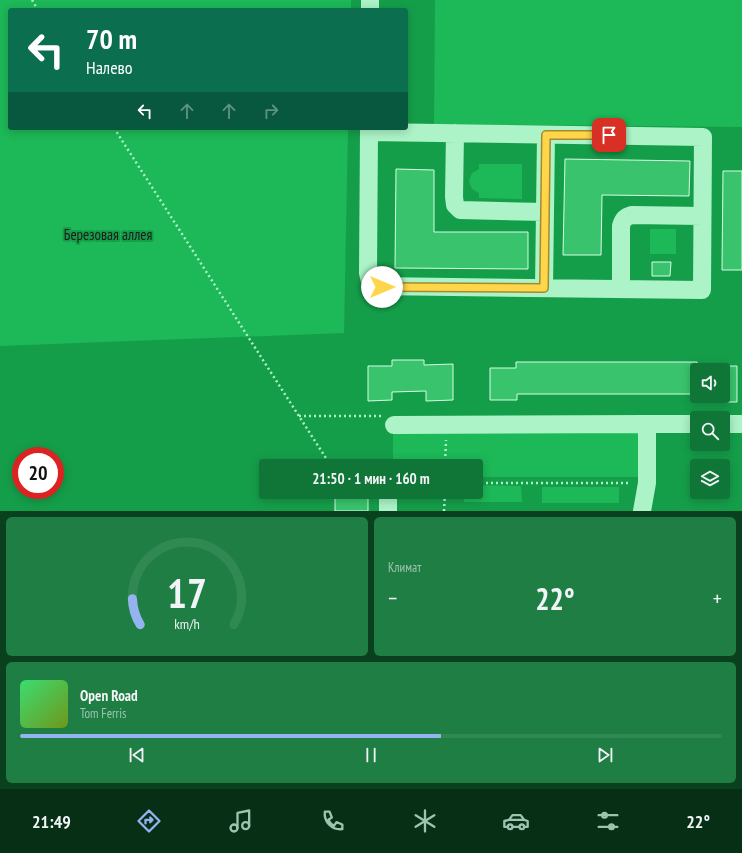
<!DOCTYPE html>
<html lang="ru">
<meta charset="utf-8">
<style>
:root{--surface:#107638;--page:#1e7e43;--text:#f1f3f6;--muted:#9cc4ae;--line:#308853;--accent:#95b2f1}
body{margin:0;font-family:"PT Sans Narrow",sans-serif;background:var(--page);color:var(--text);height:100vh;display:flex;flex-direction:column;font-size:15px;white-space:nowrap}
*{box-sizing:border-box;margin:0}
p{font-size:13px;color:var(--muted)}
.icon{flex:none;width:22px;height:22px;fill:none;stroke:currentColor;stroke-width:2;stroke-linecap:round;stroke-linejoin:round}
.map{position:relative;height:511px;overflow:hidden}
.side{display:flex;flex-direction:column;gap:6px;padding:6px;background:#09411f;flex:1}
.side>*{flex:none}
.hud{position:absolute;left:8px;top:8px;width:400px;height:122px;border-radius:4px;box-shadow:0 2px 10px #0003;background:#0b6e4f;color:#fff;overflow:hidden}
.fabs{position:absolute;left:690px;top:363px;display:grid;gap:8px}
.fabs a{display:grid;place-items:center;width:40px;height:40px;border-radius:4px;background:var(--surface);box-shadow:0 2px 10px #0003;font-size:20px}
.speed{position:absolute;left:12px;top:447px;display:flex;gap:8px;font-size:20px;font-weight:700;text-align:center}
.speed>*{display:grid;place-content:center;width:52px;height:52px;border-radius:50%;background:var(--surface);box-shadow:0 2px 10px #0003;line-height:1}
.speed .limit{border:6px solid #d22;background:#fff;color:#111}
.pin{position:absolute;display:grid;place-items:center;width:34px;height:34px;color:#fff;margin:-17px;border-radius:8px;box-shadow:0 2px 6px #0006}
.me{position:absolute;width:44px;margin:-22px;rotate:90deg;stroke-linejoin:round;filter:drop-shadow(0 0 3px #0008)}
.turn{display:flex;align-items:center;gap:14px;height:84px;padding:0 12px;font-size:18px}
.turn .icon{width:52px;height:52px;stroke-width:2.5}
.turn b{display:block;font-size:28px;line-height:34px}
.lanes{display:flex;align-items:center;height:38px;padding:0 12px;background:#0003;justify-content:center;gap:20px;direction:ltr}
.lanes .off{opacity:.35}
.big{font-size:30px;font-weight:800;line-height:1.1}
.side .card{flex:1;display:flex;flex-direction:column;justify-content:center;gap:6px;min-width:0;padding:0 14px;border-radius:6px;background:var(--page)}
.side .dial{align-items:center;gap:0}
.dial svg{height:104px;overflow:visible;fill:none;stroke:var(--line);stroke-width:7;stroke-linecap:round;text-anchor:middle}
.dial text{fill:var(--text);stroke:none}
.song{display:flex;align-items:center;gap:12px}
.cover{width:48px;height:48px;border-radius:6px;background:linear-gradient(135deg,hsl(140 70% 55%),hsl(80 70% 35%))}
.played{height:4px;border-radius:2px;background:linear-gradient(90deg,var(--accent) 60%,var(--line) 60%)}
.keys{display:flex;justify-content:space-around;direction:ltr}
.heat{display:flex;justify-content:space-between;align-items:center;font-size:22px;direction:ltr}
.side .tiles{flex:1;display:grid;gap:6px;grid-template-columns:1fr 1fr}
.card:last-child{grid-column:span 2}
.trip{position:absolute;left:259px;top:459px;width:224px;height:40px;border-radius:4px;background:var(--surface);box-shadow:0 2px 10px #0003;font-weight:800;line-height:40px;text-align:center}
.tabs{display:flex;height:64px;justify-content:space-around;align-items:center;background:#062f16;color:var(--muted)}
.tabs .icon{width:28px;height:28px}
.tabs .current{color:var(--accent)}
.tabs b{font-size:18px;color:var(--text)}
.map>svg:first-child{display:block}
</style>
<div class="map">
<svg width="742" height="511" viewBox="0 0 742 511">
<rect width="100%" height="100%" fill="#159e4a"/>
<path fill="#1db857" d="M0 0H351V10H10V128H348L344 333 0 346Z
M435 0H742V127L434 124Z
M479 164H522V199L479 198V193L472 189 469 181 472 173 479 169Z
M650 229H676V254H650Z
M393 431 638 432V477H476V466H393Z
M476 485 521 486 522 502H464V492H476Z
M542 487H619V503H542Z"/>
<path fill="#39c36d" stroke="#d5fde3" d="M565 159 690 161 689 196 602 195 601 255H563Z
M396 169 434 170V232H528V269L395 268Z
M723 171H742V270H722Z
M652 262H671L670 276H652Z
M392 360H424V365L453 364V400L426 401V391L392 392V400L368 401V366H392Z
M516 362H697V394H517V400H490V368H516Z
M723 366H737V402H723Z
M335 492 368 493V511H335Z"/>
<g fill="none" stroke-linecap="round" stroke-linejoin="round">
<path stroke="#acf3c7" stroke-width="2.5" stroke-dasharray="2 3" stroke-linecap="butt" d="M32 0 38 10
M114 128 331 466
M299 416H381
M445 466 446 440
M476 483H631
M444 511 445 492"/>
<path stroke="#acf3c7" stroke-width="18" d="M370 10V0
M369 132 703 137 702 290 375 286 370 281 368 273 369 132V128
M455 133 454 197 455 205 460 210 545 212
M544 288 546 135
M621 289V226C623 219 625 217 632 215L702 216
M723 424H742
M394 425 647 424
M388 511V492
M642 511 647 483V424H697"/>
</g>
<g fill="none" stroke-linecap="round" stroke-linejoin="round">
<defs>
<path id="route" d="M382 287 544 288 546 135H609"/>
</defs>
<use href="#route" stroke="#a68a30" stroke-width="10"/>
<use href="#route" stroke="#ffd54a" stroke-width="7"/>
</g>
<g text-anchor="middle" stroke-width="4" stroke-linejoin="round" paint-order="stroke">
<g font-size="15" fill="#1b1d1c" stroke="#159e4a">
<text x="108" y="240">Березовая аллея</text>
</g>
</g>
</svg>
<div class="fabs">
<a><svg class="icon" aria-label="sound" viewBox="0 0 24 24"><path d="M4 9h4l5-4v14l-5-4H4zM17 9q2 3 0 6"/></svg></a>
<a><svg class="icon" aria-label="search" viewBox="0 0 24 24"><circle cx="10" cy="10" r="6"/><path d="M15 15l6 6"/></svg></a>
<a><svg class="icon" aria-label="layers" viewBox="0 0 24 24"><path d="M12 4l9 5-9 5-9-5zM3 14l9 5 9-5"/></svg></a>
</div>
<div class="speed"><div class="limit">20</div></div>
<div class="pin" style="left:609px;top:135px;background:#d93025"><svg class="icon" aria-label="arrive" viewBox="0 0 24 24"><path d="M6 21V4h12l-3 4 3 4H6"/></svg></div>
<svg class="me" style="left:382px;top:287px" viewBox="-20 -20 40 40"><circle r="19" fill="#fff"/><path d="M0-13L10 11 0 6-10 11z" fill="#ffd54a"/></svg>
<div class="trip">21:50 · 1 мин · 160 m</div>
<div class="hud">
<div class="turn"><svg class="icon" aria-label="left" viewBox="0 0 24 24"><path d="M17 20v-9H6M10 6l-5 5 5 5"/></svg><div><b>70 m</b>Налево</div></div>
<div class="lanes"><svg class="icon" aria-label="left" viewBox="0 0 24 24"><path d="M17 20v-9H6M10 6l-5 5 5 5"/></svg><svg class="icon off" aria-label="ahead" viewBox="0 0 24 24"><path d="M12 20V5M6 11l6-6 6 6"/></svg><svg class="icon off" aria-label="ahead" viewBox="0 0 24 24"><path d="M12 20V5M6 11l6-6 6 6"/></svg><svg class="icon off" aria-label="right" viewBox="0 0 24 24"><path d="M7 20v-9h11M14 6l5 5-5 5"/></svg></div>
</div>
</div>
<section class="side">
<div class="tiles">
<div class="card dial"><svg viewBox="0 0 100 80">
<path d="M14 69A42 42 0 1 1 86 69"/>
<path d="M14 69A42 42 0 0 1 8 49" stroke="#95b2f1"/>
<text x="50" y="56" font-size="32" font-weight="700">17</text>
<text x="50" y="72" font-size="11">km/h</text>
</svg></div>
<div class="card"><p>Климат</p>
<div class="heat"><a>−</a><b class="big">22°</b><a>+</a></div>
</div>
<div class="card">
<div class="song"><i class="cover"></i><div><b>Open Road</b><p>Tom Ferris</p></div></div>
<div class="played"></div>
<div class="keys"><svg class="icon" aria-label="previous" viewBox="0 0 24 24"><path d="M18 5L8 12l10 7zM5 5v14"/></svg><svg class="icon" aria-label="pause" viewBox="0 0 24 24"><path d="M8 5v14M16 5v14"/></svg><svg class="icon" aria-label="next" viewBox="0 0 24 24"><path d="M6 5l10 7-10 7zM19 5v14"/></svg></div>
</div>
</div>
</section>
<nav class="tabs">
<b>21:49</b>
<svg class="icon current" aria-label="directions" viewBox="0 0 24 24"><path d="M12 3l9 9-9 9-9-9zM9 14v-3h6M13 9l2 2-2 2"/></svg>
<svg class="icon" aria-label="music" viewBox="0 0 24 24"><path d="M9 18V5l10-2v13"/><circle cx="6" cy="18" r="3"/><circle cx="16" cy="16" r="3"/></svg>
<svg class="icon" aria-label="phone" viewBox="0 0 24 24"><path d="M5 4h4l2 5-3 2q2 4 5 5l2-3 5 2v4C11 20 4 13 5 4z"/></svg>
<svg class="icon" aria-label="climate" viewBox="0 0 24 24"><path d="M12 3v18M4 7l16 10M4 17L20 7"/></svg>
<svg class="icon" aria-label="car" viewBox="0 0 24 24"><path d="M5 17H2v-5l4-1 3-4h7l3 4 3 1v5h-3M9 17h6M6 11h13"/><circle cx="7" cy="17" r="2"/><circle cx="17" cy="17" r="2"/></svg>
<svg class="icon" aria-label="filters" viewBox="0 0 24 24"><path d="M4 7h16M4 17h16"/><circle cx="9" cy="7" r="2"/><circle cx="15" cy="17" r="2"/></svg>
<b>22°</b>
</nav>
